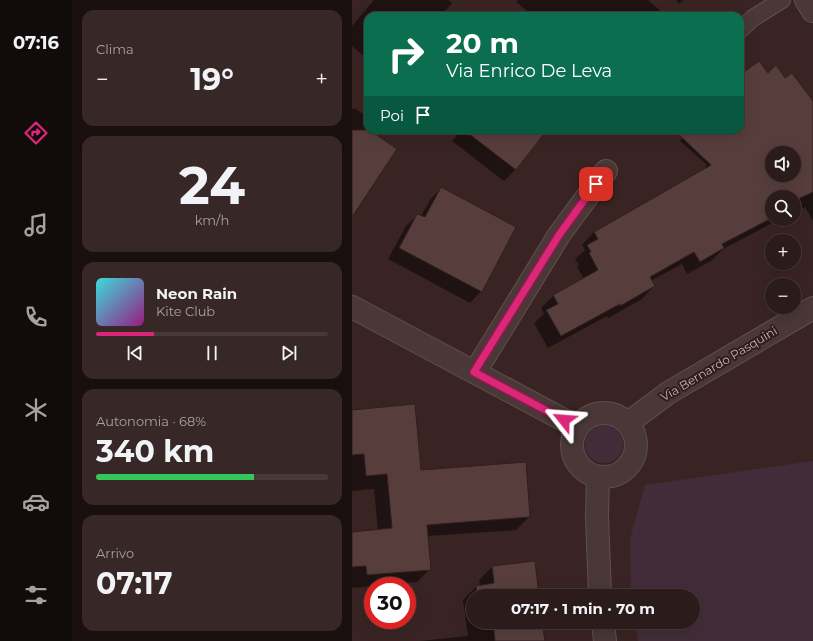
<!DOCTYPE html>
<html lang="it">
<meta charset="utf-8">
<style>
:root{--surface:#2b1b1a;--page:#372827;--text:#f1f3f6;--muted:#a6a1a2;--line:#473939;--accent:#db2777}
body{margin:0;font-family:Montserrat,sans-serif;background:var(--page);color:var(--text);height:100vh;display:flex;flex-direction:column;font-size:15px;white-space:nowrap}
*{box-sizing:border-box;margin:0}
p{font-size:13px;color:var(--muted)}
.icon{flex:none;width:22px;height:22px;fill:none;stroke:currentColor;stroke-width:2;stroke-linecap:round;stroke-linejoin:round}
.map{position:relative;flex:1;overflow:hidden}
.side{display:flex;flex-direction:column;gap:10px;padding:10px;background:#180f0e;width:280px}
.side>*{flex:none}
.guide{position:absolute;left:12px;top:12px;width:380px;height:122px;border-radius:12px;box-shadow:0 4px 16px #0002,0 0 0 1px var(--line);background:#0b6e4f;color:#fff;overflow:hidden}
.buttons{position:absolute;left:413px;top:146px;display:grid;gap:8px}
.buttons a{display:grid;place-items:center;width:36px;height:36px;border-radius:50%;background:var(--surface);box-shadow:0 4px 16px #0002,0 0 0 1px var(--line);font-size:20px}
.speed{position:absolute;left:12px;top:577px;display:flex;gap:8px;font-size:20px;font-weight:700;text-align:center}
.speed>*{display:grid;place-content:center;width:52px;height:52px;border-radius:50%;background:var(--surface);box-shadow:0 4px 16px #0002,0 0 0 1px var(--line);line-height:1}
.speed .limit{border:6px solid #d22;background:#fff;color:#111}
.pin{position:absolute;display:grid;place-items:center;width:34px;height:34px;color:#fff;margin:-17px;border-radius:8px;box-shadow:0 2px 6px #0006}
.me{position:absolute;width:44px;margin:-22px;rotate:298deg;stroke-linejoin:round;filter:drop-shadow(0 0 3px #0008)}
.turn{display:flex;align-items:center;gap:14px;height:84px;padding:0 16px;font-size:18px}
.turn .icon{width:52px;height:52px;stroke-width:2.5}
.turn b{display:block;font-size:28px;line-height:34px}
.then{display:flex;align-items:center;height:38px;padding:0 16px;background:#0003;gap:8px;font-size:15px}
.big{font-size:30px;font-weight:700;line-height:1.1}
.side .card{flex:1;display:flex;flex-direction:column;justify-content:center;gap:6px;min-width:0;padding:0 14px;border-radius:12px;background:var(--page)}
.side .dial{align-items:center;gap:0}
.dial b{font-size:52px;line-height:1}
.song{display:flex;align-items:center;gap:12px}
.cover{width:48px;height:48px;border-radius:6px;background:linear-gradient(135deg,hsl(180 70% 55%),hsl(310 70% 35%))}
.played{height:4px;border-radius:2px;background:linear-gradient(90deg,var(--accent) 25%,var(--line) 25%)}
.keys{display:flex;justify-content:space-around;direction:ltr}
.heat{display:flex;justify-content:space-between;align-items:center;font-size:22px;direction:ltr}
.charge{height:6px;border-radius:3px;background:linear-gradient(90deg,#34c759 68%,var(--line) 0)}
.trip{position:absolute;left:114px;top:589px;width:234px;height:40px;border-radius:20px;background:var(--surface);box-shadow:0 4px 16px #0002,0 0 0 1px var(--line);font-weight:700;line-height:40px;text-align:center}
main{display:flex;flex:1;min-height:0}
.menu{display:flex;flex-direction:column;width:72px;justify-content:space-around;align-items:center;background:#110b0a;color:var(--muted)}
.menu .icon{width:28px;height:28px}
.menu .on{color:var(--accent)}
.menu b{font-size:18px;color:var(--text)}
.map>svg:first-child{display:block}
</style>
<main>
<nav class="menu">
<b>07:16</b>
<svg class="icon on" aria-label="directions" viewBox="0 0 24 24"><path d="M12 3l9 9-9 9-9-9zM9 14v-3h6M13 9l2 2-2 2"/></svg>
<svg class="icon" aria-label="music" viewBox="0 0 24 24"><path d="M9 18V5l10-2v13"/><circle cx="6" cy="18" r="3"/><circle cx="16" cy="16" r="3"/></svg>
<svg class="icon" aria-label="phone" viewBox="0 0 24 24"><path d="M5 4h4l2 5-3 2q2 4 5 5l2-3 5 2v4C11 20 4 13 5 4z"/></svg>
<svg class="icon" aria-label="climate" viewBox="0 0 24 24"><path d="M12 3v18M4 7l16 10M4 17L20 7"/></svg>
<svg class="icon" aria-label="car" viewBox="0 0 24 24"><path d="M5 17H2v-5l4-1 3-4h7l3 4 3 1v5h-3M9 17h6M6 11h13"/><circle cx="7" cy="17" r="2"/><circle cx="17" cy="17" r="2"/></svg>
<svg class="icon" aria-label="filters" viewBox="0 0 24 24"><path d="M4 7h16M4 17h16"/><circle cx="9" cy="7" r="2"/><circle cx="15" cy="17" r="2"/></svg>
</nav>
<section class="side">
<div class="card"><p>Clima</p>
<div class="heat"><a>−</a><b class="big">19°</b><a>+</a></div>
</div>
<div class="card dial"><b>24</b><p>km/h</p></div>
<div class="card">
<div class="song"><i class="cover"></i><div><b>Neon Rain</b><p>Kite Club</p></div></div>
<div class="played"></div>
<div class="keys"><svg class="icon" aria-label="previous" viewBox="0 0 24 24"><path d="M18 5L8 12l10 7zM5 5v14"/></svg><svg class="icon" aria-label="pause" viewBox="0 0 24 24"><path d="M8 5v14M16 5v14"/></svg><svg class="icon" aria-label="next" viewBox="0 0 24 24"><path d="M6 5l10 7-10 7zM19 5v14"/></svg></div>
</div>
<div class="card"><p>Autonomia · 68%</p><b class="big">340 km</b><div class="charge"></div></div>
<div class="card"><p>Arrivo</p><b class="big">07:17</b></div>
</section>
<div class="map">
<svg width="461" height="641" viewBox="0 0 461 641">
<rect width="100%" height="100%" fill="#392423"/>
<path fill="#422c39" d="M233 444a19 19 0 1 1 38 0a19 19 0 1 1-38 0Z
M461 461V641H286L283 622H341V596H279L278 539 293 485Z"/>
<path fill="#0007" fill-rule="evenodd" d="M22 0H96L100 3 89 16H16V60L0 46V26Z
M166 0H296L312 14 311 16H181L164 2Z
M324 0H332L327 4Z
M388 77 433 79 461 103V221L453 207 449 209V208L442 211V197H420V219H428L371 249 359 261 335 274 330 264 299 281 302 286 290 299 256 318 255 316 196 348 182 323 192 314 189 308 201 296 232 279 225 267 227 265 223 259 233 250 230 245 242 232 346 177 355 165 328 141 338 130H388ZM420 153H442V175H420Z
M2 108 16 117V130H28L24 136 0 202V110Z
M97 130H194L163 170 152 181 100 141 105 136Z
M89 188 129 291 118 303 36 259 54 226 66 215 69 216 78 200Z
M0 411 68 471 177 517 164 530 75 536 78 569 65 582 0 588V533L26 531 22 489 0 491Z
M182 562 186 596H121V622H189L192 641H68L116 636 111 600 125 586H128L127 580 140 567Z"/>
<path fill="#573e3d" stroke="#301f1e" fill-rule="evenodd" d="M407 61 416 73 424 65 433 78 440 73 461 101V192L442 201V197H420V218L370 244 372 248 348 262 342 252 298 277 303 286 268 306V304L209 336 194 310 206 304 201 295 246 270 237 253 239 252 235 245 246 239 242 232 359 165 322 130H388V75ZM420 153H442V175H420Z
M0 130H18L45 149 0 217Z
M112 130H195L164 170Z
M89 187 164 227 130 292 47 248 65 214 73 217Z
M63 404 69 470 174 462 178 517 75 525 79 570 15 575 14 566 0 567V532L40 528 35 474 14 476 12 454 0 455V410Z
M183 561 187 596H125L124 586 142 583 140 566Z
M129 622H190L193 641H143L141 622 129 624Z"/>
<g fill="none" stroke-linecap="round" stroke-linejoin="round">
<defs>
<path id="service" d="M388 30 401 18 430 0"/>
<path id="minor" d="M454 0 461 11
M0 307 225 427
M123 372 207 235 254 171
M220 445a32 32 0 1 1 64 0a32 32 0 1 1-64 0Z
M276 423 316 393 461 308
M246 477 245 517 248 596
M251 622 253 641"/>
</defs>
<use href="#service" stroke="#61504f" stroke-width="18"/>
<use href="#minor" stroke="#61504f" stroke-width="24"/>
<use href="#service" stroke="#4a3737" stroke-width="16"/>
<use href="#minor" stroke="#4a3737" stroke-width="22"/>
</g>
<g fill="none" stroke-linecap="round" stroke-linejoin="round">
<defs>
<path id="route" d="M212 420 122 372 207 235 244 184"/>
</defs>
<use href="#route" stroke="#8e194d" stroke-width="10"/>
<use href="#route" stroke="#db2777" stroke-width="7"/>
</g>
<g text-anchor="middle" stroke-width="4" stroke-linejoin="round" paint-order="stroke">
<g font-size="12" fill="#c6b3b2" stroke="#2e1d1c">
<text transform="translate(367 364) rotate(-31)" y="4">Via Bernardo Pasquini</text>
</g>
</g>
</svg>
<div class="buttons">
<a><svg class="icon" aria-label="sound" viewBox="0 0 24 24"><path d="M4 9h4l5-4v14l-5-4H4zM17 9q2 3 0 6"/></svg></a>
<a><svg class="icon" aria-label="search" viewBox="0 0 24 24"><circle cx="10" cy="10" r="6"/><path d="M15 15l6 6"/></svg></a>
<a>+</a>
<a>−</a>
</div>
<div class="speed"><div class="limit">30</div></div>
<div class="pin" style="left:244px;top:184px;background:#d93025"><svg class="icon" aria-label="arrive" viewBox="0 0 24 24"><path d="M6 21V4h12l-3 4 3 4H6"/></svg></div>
<svg class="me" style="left:212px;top:420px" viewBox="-20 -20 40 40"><path d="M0-17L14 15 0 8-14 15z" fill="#db2777" stroke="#fff" stroke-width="4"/></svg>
<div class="trip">07:17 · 1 min · 70 m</div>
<div class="guide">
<div class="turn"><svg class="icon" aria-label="right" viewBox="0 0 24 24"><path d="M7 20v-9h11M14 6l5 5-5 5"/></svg><div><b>20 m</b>Via Enrico De Leva</div></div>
<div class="then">Poi<svg class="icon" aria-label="arrive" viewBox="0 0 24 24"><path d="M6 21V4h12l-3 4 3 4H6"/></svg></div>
</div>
</div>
</main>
